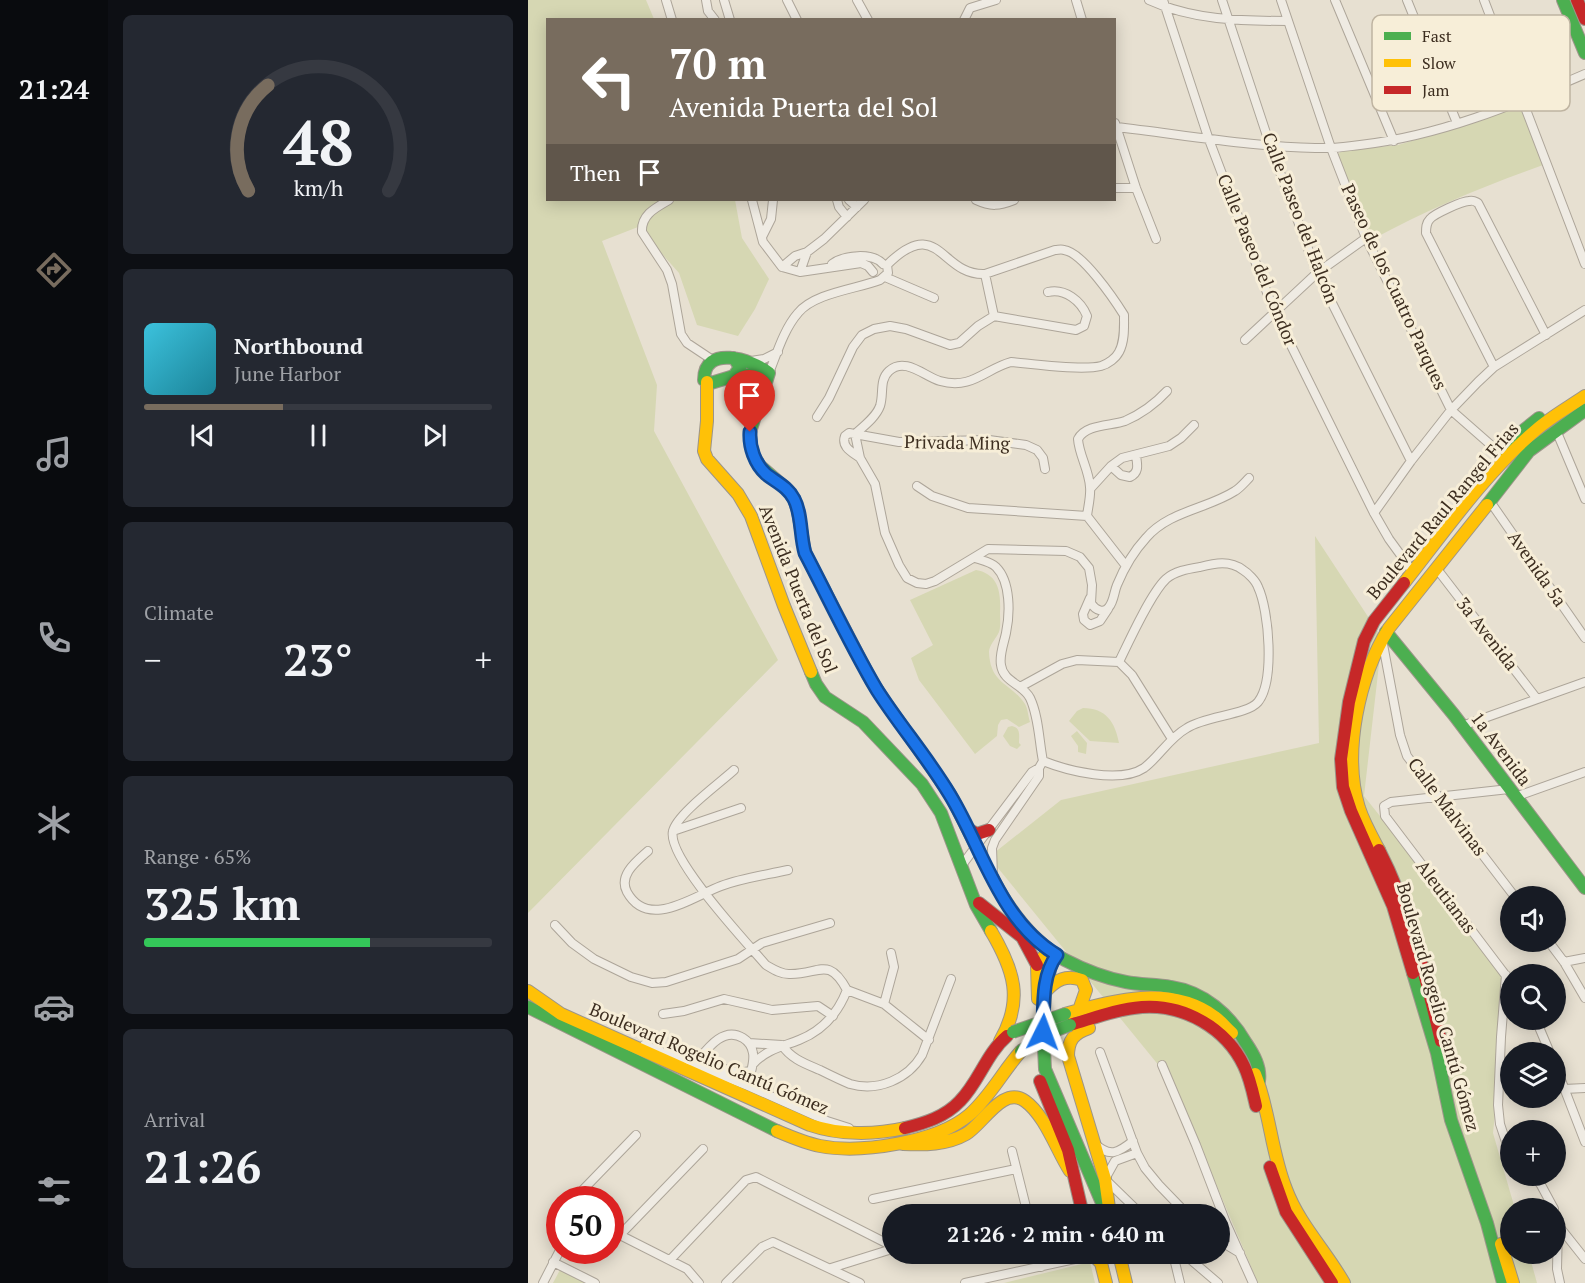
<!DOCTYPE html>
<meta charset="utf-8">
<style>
:root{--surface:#171b24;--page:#242831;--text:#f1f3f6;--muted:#9ea1a6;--line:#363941;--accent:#786c5e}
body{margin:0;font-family:"PT Serif",serif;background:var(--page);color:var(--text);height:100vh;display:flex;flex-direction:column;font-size:22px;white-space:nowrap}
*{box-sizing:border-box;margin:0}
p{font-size:20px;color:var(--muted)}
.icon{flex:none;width:33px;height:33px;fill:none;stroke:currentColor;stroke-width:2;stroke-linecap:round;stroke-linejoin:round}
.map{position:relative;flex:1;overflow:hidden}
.side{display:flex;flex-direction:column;gap:15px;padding:15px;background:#0d0f14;width:420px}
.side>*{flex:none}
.top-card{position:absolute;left:18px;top:18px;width:570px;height:183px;border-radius:0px;box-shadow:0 3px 15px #0003;background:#786c5e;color:#fff;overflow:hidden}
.fabs{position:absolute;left:972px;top:886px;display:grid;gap:12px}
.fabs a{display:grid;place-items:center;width:66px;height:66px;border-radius:50%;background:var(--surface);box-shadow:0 3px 15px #0003;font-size:30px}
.speed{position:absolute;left:18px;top:1186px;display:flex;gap:12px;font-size:30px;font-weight:700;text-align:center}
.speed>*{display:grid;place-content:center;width:78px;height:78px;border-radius:50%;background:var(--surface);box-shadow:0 3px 15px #0003;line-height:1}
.speed .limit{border:9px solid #d22;background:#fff;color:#111}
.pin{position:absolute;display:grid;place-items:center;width:51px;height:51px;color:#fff;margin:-62px -26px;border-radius:50% 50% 50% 0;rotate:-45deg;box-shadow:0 0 6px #0007}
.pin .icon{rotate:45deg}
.me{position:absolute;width:66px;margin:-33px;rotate:3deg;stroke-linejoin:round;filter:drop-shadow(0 0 4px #0008)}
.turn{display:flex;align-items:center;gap:21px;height:126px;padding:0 24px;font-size:27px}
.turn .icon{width:78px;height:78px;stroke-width:2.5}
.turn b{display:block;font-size:42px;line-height:51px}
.then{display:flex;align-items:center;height:57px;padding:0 24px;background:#0003;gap:12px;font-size:22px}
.big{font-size:45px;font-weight:600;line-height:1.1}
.side .widget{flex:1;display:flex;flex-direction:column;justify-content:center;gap:9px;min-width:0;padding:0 21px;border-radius:9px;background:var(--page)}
.side .dial{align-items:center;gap:0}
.dial svg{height:156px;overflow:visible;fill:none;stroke:var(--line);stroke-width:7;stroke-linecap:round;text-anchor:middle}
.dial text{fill:var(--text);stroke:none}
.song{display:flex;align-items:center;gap:18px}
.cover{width:72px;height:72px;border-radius:9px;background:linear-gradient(135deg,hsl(190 70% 55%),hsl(190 70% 35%))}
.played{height:6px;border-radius:3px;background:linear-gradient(90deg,var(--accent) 40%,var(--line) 40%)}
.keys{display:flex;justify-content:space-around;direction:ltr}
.heat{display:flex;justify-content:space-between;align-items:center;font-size:33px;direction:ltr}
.charge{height:9px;border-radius:4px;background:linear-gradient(90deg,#34c759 65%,var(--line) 0)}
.trip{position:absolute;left:354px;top:1204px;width:348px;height:60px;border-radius:30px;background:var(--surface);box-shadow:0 3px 15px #0003;font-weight:600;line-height:60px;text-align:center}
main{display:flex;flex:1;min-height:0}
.dock{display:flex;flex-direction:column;width:108px;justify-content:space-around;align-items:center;background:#090b0e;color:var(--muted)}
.dock .icon{width:42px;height:42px}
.dock .selected{color:var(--accent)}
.dock b{font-size:27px;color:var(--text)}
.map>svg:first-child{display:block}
</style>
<main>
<nav class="dock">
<b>21:24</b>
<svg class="icon selected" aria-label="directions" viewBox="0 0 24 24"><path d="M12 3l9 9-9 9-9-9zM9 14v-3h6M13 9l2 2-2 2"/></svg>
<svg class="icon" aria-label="music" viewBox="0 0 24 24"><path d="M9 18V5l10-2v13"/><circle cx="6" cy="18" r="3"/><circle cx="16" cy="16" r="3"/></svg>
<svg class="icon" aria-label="phone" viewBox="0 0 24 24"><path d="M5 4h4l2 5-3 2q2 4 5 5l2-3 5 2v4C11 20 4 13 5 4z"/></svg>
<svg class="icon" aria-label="climate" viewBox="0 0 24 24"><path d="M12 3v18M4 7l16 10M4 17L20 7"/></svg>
<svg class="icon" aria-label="car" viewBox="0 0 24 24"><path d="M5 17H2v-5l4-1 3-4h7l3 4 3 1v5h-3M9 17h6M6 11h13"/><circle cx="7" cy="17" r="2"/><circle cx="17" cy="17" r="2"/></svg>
<svg class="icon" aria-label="filters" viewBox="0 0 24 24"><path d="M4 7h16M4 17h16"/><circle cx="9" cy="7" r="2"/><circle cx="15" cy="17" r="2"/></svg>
</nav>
<section class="side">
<div class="widget dial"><svg viewBox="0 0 100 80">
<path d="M14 69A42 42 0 1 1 86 69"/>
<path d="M14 69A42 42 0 0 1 24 15" stroke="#786c5e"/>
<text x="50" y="56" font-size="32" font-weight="700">48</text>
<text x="50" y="72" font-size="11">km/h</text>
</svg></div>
<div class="widget">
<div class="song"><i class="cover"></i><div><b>Northbound</b><p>June Harbor</p></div></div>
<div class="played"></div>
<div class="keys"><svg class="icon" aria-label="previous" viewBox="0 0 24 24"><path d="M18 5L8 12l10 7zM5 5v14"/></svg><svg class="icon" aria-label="pause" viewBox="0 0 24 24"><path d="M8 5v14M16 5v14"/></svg><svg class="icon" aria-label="next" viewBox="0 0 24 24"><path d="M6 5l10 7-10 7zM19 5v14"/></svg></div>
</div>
<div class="widget"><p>Climate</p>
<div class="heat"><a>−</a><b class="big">23°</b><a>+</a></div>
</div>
<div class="widget"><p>Range · 65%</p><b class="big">325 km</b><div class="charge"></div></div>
<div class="widget"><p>Arrival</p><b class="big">21:26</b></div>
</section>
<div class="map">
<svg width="1057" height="1283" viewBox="0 0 1057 1283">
<rect width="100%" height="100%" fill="#e7e0d1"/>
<path fill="#d6d7b3" d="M0 0H118L126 19 20 20V200H207L214 238 241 279 227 309 210 336 169 325 151 273 110 227 74 241 129 385 126 431 250 660 0 913Z
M989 105 995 108 1015 165C956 186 900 209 845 239L825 198 810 154 814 151 870 145 931 127Z
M787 536 854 638 836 796 981 978 965 1133 987 1209H982V1254H1001L1009 1283H730L645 1083 461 857 533 800 791 743Z
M448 570C471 574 473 593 472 613 472 619 473 626 471 632 468 639 461 645 461 652 462 684 483 683 497 704 500 709 500 716 502 722L491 727 479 719 473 720 470 725 469 736 447 754 391 680 383 658 405 645 382 600Z
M555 708C578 708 587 722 591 743L562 741 541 721 549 711Z
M484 726C493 728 491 735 491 743L493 745 489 749 482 746 475 736 480 727Z
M549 731 559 743 558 754 550 752V746L543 736Z
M562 1262 567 1283H476Z
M33 1268 62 1283H25Z"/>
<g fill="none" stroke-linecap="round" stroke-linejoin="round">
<defs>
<path id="street" d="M138 0 144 20
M178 0 180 11 187 20
M196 0 202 20
M259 0 269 20
M329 0 340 20
M548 0 554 20
M621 0C664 20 713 21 760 21
M635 0 680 137 746 311 846 513 861 539 885 572
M694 0 742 145 789 273 883 461
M753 0 803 148 838 238 923 410 972 453
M807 0 866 141
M879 0 929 123
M956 0 1057 264
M436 20 442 8 468 0
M587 123 608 188 628 239
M588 127C658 135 730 148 801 148 811 148 822 146 832 145 911 136 986 105 1057 74
M586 188H608
M141 200C127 208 113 215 114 232L139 270 144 284 153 334 159 343 186 361
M224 200 235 242 254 267 272 272 333 263 340 266 345 272
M309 200 311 207 319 217
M321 200 329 207
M448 200C463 207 471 206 486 200
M234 237 243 219 245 200
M304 264C316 255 344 252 355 264
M254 267 267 256 279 252 296 239 336 200
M272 272 279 252
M457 274 466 316
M357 277 406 298
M717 340 789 273 838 238
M223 361 236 359 250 352
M966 367 898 233C898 228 898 223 902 219 906 214 934 201 941 201 946 200 946 201 950 203L1018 335
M241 373C249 353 256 329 270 313 286 293 328 289 352 280L360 273 359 265
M289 417 301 398 325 347 334 335 346 329 362 326 378 329 422 345 431 343 450 326 466 316 548 330 556 326 559 316C553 301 537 288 520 292
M1028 430 1057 499
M327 434C336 426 348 417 352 406 356 394 351 380 361 371 377 356 397 377 412 381 444 390 457 369 483 362 505 364 554 371 573 366 580 364 588 358 591 352 597 341 596 326 596 315 586 299 554 252 536 250 533 249 530 250 527 250L457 274C412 276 411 213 359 265
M327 434 332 458 347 484 357 533 371 565 379 578 389 583 398 584 407 581 460 549 538 551 552 557 561 568 564 585 563 603C567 610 576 614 581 607 586 601 586 592 589 585 596 568 606 551 618 538 641 511 679 509 707 491 712 488 717 482 721 478
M332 458C324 452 313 447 317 436L321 433 371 442 461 440 498 445 509 450 515 458 517 469
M583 466 593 475 602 477C612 472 609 464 608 455
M389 486 404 496 440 508 559 516
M563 488 583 466 594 458 641 446 653 438 666 425
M961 500 1057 638
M846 513 883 461 923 410 950 382 966 367 1057 310
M598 566 559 516C560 507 563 496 562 487 561 470 551 455 550 439 558 424 583 426 597 421 613 414 627 404 639 391
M909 569 1009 699
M562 598 555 614 556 620 562 625 572 621 580 609
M854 639 872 735 879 756 987 897
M591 662 604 675 644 739
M492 687 534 664 549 660 591 662
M934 726 1057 682
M515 761C540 771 592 784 616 768 631 757 641 738 659 728 677 716 719 715 730 702 747 681 741 610 730 587 728 581 720 573 715 570 702 560 687 563 672 567 660 569 647 571 638 579 623 593 601 641 591 662
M206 770C192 783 149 814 145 831 138 857 220 944 238 965 245 969 252 974 261 974 291 975 300 955 319 990
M981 789 863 802 856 806 857 816 982 981
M987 797 1057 772
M145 831 213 808
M120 851C109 861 90 875 99 892 120 930 164 897 193 886 214 878 238 875 260 870
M434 865 504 772 511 768 515 761C511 742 511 717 502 698 495 684 475 682 473 665 471 655 476 643 478 633 482 614 483 582 468 567 463 562 453 560 447 558
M465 876 464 848 467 840 511 776V768
M27 925 44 943 66 959 103 977 124 983 138 982 210 959 234 943 302 923
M1021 942 1036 962 1057 998
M1036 962 1057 958
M978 975 973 1037 970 1105 972 1124 977 1139 982 1148
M319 990 356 1004 401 1040
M356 1004 366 967 363 953
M135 1014 156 1011 196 999 244 1010 290 1006 305 1016
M1008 1020 1022 1053
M221 1043 254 1045
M116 1045 220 1086 299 1121 321 1128
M254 1045C263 1059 278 1064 292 1070 302 1075 312 1080 322 1084 350 1092 380 1079 394 1055L423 979
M177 1052C184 1067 206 1075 221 1071
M572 1052 609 1153 617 1168 631 1185 660 1215
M225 1064C238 1050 253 1047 271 1040 294 1031 310 1013 319 990
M634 1065 668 1145 698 1223 725 1283
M165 1066C177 1052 194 1025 215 1038 220 1041 224 1047 225 1053 227 1063 221 1076 220 1086
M1028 1067 1057 1142
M1036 1089 1057 1088
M566 1143C582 1158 590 1153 605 1141
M484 1151 500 1215
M609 1153 587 1161 577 1179 614 1215
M1006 1176 1013 1185 1026 1209
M345 1199 488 1169
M45 1200 108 1135
M1028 1215 1030 1225 1057 1259
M1030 1225 1029 1269 1032 1283
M82 1230 159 1269 171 1283
M92 1235 175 1149
M692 1241 712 1253
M510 1254 513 1267
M645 1254 652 1283
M656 1254 690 1283
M679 1254V1257
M142 1260 218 1180 228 1177 364 1246
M25 1262 67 1283
M303 1268 364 1249
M15 1283 32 1250
M198 1283 234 1247 245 1242 332 1283
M437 1283 565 1255"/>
<path id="fast" d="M1035 0 1057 53
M206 358 212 367 206 376 183 383 176 380C176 344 223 359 241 373L222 432 223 446 226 456 231 465 260 490 266 499 270 511 277 553 343 680
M209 374 226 375 237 384
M971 455 986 438 1011 418
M959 505 1001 451 1057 410
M858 632 926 715 1057 888
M283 672 288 684 297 697 335 722 394 784 413 813 448 905 463 931
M467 883C484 914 506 943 537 960 556 970 577 978 598 982 613 985 628 984 643 987 676 992 702 1015 718 1043 726 1055 733 1067 731 1081
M529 955 523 965 517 994 515 1027 517 1069 577 1210 583 1215
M885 973 909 1053 923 1120 959 1223 975 1283
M0 1007 249 1131"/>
<path id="slow" d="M179 382V421L176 451 179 459 210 494 223 516 256 606 283 672
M876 583C917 531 957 473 1008 430 1023 417 1041 407 1057 396
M851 850C844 837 836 823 831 808 814 752 831 676 861 628L959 505
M463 931C486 970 496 1000 472 1041
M0 991 33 1014 282 1125C311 1135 346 1135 377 1128
M517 992C528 980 538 974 554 980L558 990 551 1010
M510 999 509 965 521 950
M537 1014C584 1000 643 984 687 1017 693 1021 698 1028 704 1033
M561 1028C546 1033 540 1040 540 1056L577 1179 581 1208
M727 1074C742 1111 743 1152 758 1189 771 1224 798 1251 816 1283
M249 1131C263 1137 277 1143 292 1146 333 1154 409 1142 441 1115 462 1097 475 1071 493 1051
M375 1144C396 1145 419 1145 438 1134 455 1124 475 1085 497 1101 517 1115 529 1151 542 1171
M973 1244 985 1283
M591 1254 598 1283
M565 1255 573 1263 578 1283"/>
<path id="jam" d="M1049 0 1057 19
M876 583 846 621 836 641 821 702 813 759 815 787 823 811 865 906 885 973
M343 680 358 703 422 794 467 883
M440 829 449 834 461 830
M851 850C882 910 897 975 913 1041
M451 903 494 937 509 965
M542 1025C566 1018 589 1009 614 1007 656 1004 698 1028 716 1066 722 1078 725 1093 728 1106
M512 1081 540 1150 555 1215
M377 1128C397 1123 417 1117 432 1101 451 1082 458 1054 479 1036
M742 1167 758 1212 804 1283"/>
</defs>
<use href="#street" stroke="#ada599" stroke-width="10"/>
<use href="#fast" stroke="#9c958a" stroke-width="14"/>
<use href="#slow" stroke="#9c958a" stroke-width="14"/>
<use href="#jam" stroke="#9c958a" stroke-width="14"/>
<use href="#street" stroke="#efebe3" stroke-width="8"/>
<use href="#fast" stroke="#4caf50" stroke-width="12"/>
<use href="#slow" stroke="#ffc107" stroke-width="12"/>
<use href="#jam" stroke="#c62828" stroke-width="12"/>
<defs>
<path id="fast-bridge" d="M485 1032 537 1014
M493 1051 518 1034 542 1025"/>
</defs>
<use href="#fast-bridge" stroke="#9c958a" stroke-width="14" stroke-linecap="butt"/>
<use href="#fast-bridge" stroke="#4caf50" stroke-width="12"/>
</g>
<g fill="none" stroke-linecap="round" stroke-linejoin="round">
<defs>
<path id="route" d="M222 432C221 447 227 464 238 474 248 482 260 487 266 499 274 514 272 536 277 553 301 599 323 646 349 690 372 726 400 758 422 795 455 849 471 920 529 955 513 976 516 1007 515 1032"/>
</defs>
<use href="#route" stroke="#114b97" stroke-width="15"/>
<use href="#route" stroke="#1a73e8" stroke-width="10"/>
</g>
<g text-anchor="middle" stroke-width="6" stroke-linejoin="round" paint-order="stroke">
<g font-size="18" fill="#3d2e20" stroke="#f7eed8">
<text transform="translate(772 218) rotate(69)" y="6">Calle Paseo del Halcón</text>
<text transform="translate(729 260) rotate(68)" y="6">Calle Paseo del Cóndor</text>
<text transform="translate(866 287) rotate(65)" y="6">Paseo de los Cuatro Parques</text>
<text transform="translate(429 443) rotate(1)" y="6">Privada Ming</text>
<text transform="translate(915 511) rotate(-50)" y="6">Boulevard Raul Rangel Frias</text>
<text transform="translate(1009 569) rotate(55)" y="6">Avenida 5a</text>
<text transform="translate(270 589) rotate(68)" y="6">Avenida Puerta del Sol</text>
<text transform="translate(959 634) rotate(52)" y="6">3a Avenida</text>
<text transform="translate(973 749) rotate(53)" y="6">1a Avenida</text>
<text transform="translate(919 807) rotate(53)" y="6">Calle Malvinas</text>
<text transform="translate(918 897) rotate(53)" y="6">Aleutianas</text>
<text transform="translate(910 1007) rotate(74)" y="6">Boulevard Rogelio Cantú Gómez</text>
<text transform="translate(181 1059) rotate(23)" y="6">Boulevard Rogelio Cantú Gómez</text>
</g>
</g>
<rect x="844" y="15" width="198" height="96" rx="9" fill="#f7eed8" stroke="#bfb4a1" stroke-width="1.5"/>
<rect x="856" y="32" width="27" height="8" fill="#4caf50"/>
<rect x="856" y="59" width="27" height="8" fill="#ffc107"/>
<rect x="856" y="86" width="27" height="8" fill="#c62828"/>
<g font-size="16" fill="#3d2e20">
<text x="894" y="42">Fast</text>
<text x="894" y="69">Slow</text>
<text x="894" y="96">Jam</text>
</g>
</svg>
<div class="fabs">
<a><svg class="icon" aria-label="sound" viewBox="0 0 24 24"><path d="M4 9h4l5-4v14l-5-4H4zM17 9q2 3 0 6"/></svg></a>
<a><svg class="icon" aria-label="search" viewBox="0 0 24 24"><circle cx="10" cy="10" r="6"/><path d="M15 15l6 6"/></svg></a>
<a><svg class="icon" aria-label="layers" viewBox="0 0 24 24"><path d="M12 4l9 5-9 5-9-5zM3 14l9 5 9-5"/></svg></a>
<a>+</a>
<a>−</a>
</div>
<div class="speed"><div class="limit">50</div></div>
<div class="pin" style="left:222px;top:432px;background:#d93025"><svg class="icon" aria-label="arrive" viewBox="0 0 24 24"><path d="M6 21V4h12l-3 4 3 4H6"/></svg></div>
<svg class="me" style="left:515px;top:1032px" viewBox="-20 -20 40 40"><path d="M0-17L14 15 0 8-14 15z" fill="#1a73e8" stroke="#fff" stroke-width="4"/></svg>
<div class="trip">21:26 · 2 min · 640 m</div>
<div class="top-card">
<div class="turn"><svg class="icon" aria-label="left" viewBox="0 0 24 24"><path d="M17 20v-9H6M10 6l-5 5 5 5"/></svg><div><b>70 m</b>Avenida Puerta del Sol</div></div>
<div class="then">Then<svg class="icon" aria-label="arrive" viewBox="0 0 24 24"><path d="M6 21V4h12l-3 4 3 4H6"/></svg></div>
</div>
</div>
</main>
